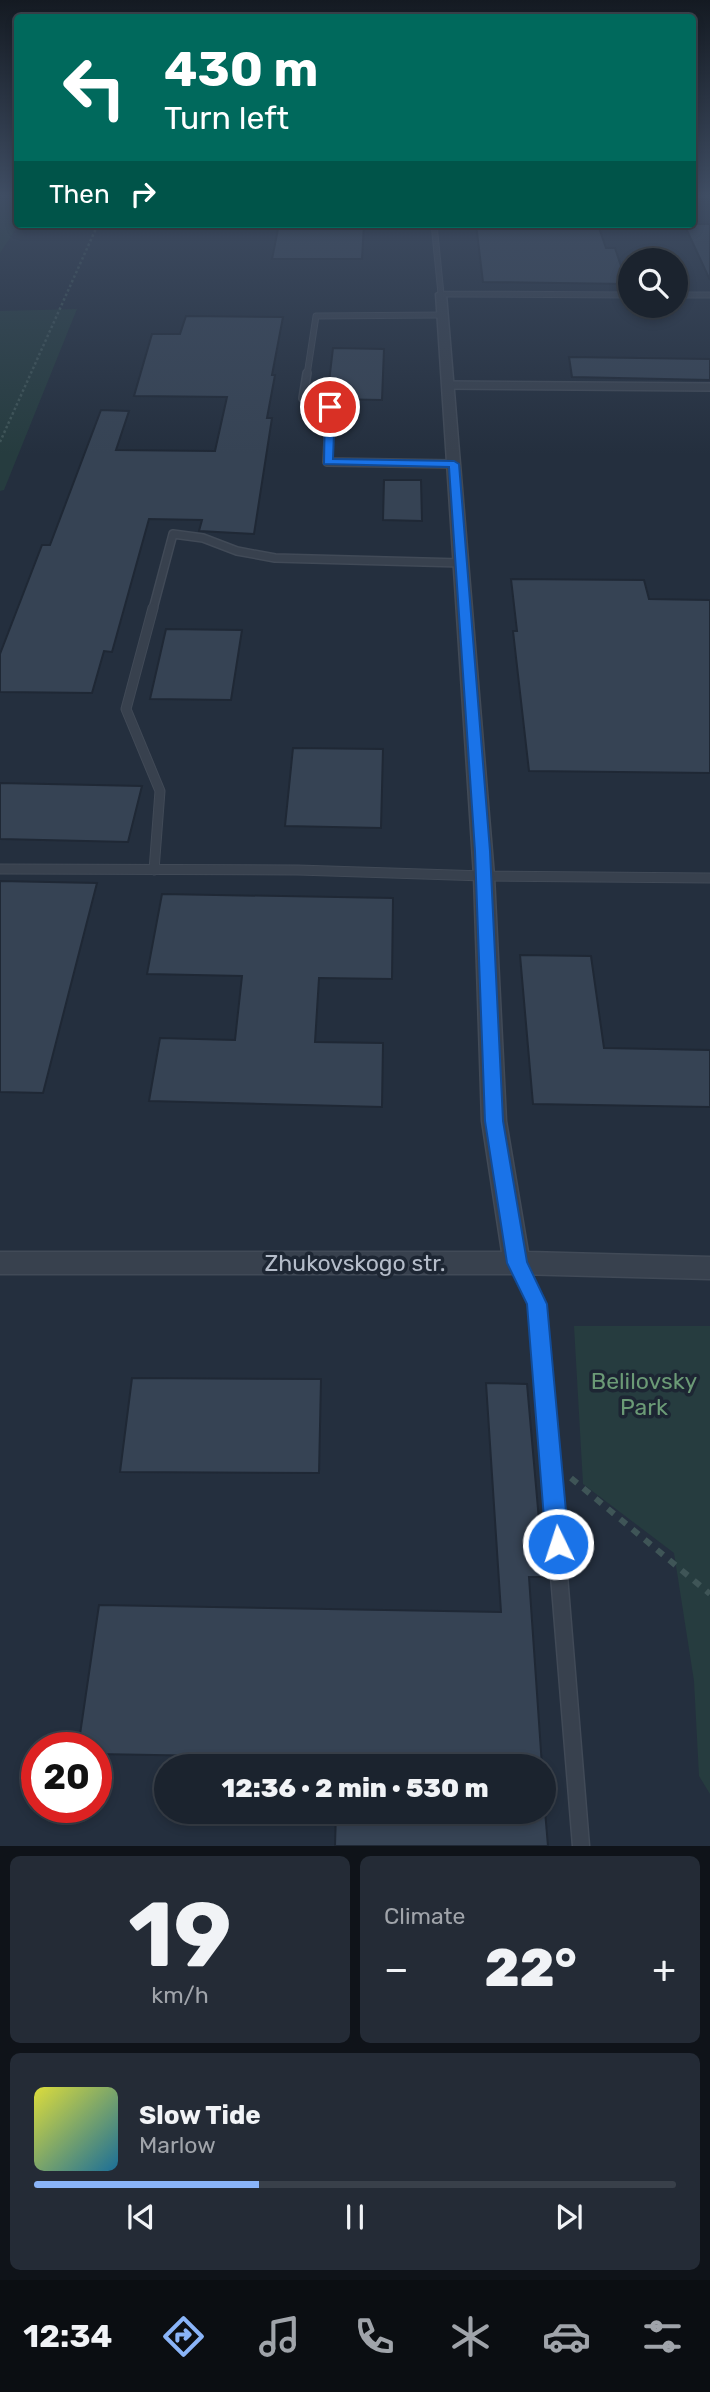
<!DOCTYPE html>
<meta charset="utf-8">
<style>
:root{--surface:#1b232e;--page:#242b36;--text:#f1f3f6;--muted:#a0a4aa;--line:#39404a;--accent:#8ab4f8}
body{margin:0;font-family:Rubik,sans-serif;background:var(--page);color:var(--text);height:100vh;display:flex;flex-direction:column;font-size:26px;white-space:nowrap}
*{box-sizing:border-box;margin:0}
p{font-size:23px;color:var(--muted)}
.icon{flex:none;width:38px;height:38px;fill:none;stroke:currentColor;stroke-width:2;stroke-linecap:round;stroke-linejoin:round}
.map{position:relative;height:1846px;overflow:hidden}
.side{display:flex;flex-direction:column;gap:10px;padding:10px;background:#0f1319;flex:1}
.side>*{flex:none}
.banner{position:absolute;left:14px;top:14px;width:682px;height:214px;border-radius:7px;box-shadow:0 4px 10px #0003,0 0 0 2px var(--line);background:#00695c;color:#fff;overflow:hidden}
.buttons{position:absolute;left:618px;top:248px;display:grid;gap:14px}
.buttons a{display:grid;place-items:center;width:70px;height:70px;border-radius:50%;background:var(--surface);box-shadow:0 4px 10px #0003,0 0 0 2px var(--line);font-size:35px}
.speed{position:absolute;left:21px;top:1732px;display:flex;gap:14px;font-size:35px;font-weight:700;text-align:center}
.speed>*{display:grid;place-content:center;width:91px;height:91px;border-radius:50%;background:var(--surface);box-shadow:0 4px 10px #0003,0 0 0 2px var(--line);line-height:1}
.speed .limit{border:10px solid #d22;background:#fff;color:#111}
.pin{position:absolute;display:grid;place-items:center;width:60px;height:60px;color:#fff;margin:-30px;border:4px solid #fff;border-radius:50%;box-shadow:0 2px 7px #0007}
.me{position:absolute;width:77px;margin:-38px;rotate:356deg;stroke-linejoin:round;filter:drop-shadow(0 0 5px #0008)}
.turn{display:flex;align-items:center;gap:24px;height:147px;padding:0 35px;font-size:32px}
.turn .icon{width:91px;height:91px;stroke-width:2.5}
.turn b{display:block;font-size:49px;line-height:60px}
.then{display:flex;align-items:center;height:66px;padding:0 35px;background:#0003;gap:14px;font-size:26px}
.big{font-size:52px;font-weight:800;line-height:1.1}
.side .card{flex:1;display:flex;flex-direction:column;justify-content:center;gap:10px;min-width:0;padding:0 24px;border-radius:10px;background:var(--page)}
.side .dial{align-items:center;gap:0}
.dial b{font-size:91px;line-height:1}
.song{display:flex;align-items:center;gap:21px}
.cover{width:84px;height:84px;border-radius:10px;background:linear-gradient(135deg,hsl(60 70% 55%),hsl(200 70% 35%))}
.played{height:7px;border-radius:4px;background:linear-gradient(90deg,var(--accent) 35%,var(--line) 35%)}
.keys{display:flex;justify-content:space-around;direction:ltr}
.heat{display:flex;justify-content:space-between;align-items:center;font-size:38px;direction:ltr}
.side .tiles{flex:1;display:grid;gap:10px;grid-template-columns:1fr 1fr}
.card:last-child{grid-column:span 2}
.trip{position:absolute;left:154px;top:1754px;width:402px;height:70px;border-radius:35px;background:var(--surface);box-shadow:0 4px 10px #0003,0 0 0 2px var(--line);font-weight:800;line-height:70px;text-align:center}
.menu{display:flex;height:112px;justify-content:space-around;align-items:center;background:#0b0e12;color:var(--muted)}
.menu .icon{width:49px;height:49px}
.menu .current{color:var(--accent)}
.menu b{font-size:32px;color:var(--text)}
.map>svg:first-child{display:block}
</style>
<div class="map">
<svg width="710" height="1846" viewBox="0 0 710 1846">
<rect width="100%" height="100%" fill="#242f3e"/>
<path fill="#263c3f" d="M0 196H17L19 224 0 253Z
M77 309 4 490 0 491V311Z
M574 1326H710V1794L699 1776 694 1681 674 1553 583 1484Z"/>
<path fill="#364354" stroke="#1f2835" stroke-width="2" d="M279 224H364L362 259H272Z
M476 224 598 225 606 248H615L627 284 483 282Z
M684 224H710V280Z
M186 316 283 317 272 375H275L267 418H272L254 534 199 531 202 520 149 519 112 652 104 651 92 693 0 692V654L42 545H50L101 410 129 411 116 450 215 451 227 397 134 396 152 334H180Z
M333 348 384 349 382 400 327 399Z
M569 357 710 359V380L572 377Z
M384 480H421L422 521 383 520Z
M511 579 644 580 649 599 710 600V773L529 771 513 631H517Z
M166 629 242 630 231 700 150 699Z
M293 748 383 749 381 828 285 826Z
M0 783 142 786 128 842 0 839Z
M0 881 97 883 43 1093 0 1092Z
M162 894 393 898 392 979 319 978 315 1042 383 1043 382 1107 149 1101 160 1038 235 1040 242 976 147 974Z
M520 955 591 956 604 1048 710 1050V1107L533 1104Z
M132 1378 321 1379 319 1473 120 1472Z
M486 1383 527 1384 544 1577H529L542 1766H337V1758L96 1754V1748H78L99 1605 501 1612Z
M336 1811H545L548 1846H335Z"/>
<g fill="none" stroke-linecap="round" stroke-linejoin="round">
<defs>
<path id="service-far4" d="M434 224 441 294 630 295
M676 295H710
M307 375 316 316 443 315"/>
<path id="service-far3" d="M307 373 303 398 330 407 327 462 454 464
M448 385 710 387
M153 609 173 534 203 538 237 551 275 558 461 563"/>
<path id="service-far2" d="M153 608 126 709 160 791 154 870
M0 869 298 870 484 876 710 878"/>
<path id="service-far1" d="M517 1264 537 1304 538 1319"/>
<path id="service" d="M538 1317 581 1846"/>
<path id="minor" d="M441 291 446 294 494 876 506 1121 528 1252 710 1257V1279L517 1274H0V1252H502L482 1121 474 876 436 294Z"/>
</defs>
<use href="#service-far4" stroke="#414a57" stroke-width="7"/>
<use href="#service-far3" stroke="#414a57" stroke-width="10"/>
<use href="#service-far2" stroke="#414a57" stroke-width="11"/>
<use href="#service-far1" stroke="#414a57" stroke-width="16"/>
<use href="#service" stroke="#414a57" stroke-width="19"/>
<use href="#minor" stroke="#414a57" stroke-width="3"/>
<path stroke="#3f5557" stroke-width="2.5" stroke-dasharray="2.5 2.5" stroke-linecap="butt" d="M0 442 98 224"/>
<path stroke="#3f5557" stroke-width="6" stroke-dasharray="8 8" stroke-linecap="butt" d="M571 1478 710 1594"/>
<use href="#service-far4" stroke="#38414e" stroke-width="5"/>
<use href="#service-far3" stroke="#38414e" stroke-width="7"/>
<use href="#service-far2" stroke="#38414e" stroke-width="9"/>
<use href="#service-far1" stroke="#38414e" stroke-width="12"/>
<use href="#service" stroke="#38414e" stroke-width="16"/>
<use href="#minor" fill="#38414e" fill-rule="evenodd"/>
</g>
<linearGradient id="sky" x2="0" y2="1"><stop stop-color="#141a22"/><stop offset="0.43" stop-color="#3f4d63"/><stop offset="1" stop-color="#3f4d63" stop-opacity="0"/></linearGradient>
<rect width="710" height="454" fill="url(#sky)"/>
<path fill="#1a73e8" stroke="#114b97" stroke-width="2" d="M330 404 335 407 333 459 454 461 459 464 490 851 503 1121 527 1262 547 1304 569 1544 566 1553 558 1556 549 1553 546 1544 527 1304 507 1263 485 1121 475 851 449 467 324 464 325 407Z"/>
<g text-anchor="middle" stroke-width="7" stroke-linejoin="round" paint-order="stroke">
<g font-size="23" fill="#b4bcc9" stroke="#1d2633">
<text x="355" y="1271">Zhukovskogo str.</text>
</g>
<g font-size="23" fill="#6b9a76" stroke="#1d2633">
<text x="644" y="1389">Belilovsky<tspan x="644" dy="26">Park</tspan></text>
</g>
</g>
</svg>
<div class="buttons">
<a><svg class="icon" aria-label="search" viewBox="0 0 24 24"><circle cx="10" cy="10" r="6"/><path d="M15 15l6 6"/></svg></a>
</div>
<div class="speed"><div class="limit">20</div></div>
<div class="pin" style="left:330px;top:407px;background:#d93025"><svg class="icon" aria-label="arrive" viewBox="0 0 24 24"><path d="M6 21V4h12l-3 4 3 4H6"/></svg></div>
<svg class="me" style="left:558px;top:1544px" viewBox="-20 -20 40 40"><circle r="17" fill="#1a73e8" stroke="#fff" stroke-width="3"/><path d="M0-11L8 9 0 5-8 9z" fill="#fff"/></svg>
<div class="trip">12:36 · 2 min · 530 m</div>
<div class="banner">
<div class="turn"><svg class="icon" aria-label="left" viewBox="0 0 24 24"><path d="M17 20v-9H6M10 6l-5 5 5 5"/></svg><div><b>430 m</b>Turn left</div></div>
<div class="then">Then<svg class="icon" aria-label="right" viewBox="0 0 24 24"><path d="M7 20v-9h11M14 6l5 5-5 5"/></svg></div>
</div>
</div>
<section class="side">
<div class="tiles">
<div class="card dial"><b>19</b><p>km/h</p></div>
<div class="card"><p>Climate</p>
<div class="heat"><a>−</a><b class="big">22°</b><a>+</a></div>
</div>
<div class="card">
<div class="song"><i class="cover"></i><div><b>Slow Tide</b><p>Marlow</p></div></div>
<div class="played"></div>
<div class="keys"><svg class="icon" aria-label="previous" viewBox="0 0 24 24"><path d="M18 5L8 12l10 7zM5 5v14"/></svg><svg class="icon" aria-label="pause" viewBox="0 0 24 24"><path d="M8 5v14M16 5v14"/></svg><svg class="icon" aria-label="next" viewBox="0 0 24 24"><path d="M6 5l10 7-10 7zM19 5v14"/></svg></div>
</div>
</div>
</section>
<nav class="menu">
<b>12:34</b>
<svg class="icon current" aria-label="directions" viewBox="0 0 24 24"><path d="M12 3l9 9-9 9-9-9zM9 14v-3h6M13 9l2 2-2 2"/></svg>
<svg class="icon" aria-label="music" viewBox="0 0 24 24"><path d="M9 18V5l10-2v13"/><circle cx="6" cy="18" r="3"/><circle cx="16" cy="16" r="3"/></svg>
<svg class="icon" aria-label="phone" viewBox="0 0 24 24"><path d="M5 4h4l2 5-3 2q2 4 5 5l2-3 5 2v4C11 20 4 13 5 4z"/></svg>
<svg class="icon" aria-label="climate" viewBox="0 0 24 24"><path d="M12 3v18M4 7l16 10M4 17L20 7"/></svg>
<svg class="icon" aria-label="car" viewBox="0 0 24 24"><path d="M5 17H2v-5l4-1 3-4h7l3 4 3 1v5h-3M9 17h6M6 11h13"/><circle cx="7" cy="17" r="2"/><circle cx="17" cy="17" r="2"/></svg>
<svg class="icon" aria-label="filters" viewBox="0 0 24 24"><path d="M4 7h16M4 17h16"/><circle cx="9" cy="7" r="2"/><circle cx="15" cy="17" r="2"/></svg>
</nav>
